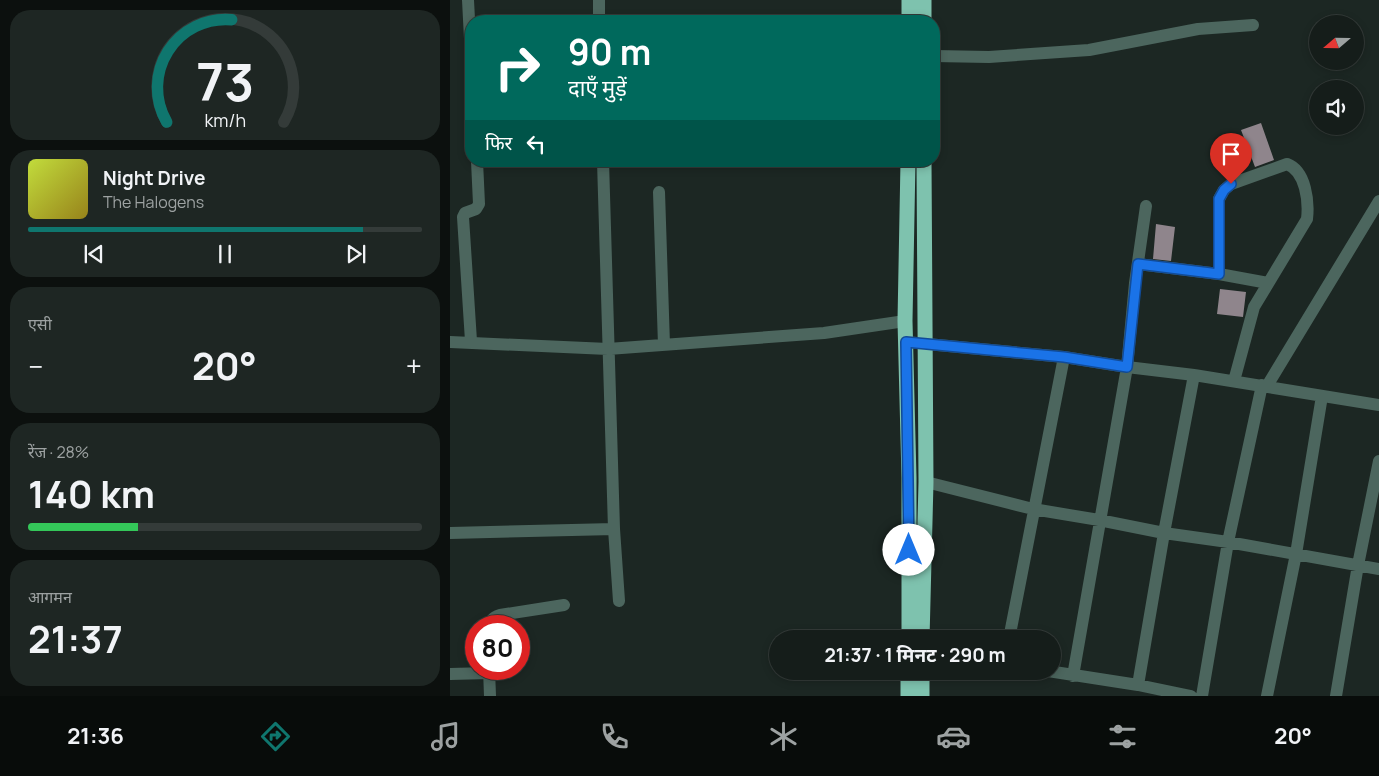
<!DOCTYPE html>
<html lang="hi">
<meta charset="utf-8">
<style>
:root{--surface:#151d1a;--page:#1e2623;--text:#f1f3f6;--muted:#9da2a2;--line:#343b39;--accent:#0f766e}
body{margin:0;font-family:Manrope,"Noto Sans Devanagari",sans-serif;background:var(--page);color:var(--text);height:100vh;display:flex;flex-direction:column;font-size:19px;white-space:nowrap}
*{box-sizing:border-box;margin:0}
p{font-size:16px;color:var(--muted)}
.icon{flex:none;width:28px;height:28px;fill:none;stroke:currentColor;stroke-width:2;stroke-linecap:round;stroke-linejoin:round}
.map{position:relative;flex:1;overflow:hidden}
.sheet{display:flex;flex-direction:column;gap:10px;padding:10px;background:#0c100e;width:450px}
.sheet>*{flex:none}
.top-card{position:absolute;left:15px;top:15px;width:475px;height:152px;border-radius:20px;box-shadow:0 2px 8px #0003,0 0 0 1px var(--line);background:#00695c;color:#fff;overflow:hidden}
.needle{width:32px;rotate:250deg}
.fabs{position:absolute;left:859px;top:15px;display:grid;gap:10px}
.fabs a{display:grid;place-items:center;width:55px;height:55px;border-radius:50%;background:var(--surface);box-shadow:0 2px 8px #0003,0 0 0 1px var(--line);font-size:25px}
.speed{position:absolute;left:15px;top:615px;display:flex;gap:10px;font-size:25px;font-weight:700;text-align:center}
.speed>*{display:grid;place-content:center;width:65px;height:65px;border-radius:50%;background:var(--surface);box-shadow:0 2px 8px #0003,0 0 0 1px var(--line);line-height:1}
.speed .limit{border:8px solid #d22;background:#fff;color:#111}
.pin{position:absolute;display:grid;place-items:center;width:42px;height:42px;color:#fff;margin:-51px -21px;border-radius:50% 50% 50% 0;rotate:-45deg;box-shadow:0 0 5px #0007}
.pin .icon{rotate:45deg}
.me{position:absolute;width:55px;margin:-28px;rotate:0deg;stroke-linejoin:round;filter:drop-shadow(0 0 4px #0008)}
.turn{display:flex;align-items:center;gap:18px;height:105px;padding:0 20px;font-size:22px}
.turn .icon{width:65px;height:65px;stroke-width:2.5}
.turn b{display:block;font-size:35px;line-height:42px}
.then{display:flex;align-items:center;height:48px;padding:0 20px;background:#0003;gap:10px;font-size:19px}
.big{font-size:38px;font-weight:700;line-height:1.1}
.sheet .card{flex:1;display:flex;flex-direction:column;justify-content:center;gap:8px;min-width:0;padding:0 18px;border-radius:20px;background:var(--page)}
.sheet .dial{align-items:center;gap:0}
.dial svg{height:130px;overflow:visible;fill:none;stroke:var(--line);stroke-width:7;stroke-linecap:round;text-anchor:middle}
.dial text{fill:var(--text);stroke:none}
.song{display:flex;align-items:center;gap:15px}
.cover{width:60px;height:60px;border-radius:8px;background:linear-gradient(135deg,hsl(70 70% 55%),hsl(50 70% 35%))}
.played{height:5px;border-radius:2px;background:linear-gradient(90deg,var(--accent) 85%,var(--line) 85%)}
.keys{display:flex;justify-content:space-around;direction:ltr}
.heat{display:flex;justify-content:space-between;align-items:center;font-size:28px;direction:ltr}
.charge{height:8px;border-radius:4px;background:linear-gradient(90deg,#34c759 28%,var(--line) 0)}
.trip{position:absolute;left:319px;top:630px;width:292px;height:50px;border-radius:25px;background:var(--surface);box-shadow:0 2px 8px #0003,0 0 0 1px var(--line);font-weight:700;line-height:50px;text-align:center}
.dock{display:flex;height:80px;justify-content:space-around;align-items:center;background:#080c0a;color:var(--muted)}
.dock .icon{width:35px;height:35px}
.dock .on{color:var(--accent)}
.dock b{font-size:22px;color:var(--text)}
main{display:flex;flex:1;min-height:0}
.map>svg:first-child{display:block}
</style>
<main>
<section class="sheet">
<div class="card dial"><svg viewBox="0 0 100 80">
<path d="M14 69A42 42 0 1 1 86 69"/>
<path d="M14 69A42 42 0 0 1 54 6" stroke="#0f766e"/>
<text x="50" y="56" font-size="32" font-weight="700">73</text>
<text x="50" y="72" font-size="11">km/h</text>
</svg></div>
<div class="card">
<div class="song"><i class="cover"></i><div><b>Night Drive</b><p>The Halogens</p></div></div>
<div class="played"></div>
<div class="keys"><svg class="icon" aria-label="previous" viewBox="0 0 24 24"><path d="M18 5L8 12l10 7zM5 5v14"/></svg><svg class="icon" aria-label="pause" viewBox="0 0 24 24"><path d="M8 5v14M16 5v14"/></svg><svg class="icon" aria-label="next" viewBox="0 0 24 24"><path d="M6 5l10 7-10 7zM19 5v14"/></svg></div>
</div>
<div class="card"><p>एसी</p>
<div class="heat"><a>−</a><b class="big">20°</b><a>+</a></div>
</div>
<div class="card"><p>रेंज · 28%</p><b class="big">140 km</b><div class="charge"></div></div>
<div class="card"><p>आगमन</p><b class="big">21:37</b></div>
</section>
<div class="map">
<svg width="929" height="696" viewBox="0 0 929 696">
<rect width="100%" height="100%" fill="#1c2723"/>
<path fill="#8f858c" d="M811 123 824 160 805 167 791 130Z
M706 224 725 227 721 261 703 259Z
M770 289 796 292 793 317 767 314Z"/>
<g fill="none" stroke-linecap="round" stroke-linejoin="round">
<path stroke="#4c665e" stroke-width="12" d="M18 0 21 58
M149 0V21
M484 56 539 57 639 50 748 29 803 25
M209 192 214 345
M688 264 769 274 818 283
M769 274V199L774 190 781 184 837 164C856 171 859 202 857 219L804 307 784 381
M21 341 13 217 15 213 26 209 29 204 27 161
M0 342 158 349 374 333 455 321
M456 342 614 357
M817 386 929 201
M476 482 583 509 649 520 714 533 778 542 929 569
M164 529 169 601
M0 533 164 529 153 161
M40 626C40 620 44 617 50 615L114 605
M559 639 614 357 677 367 744 375 929 405
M39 669 40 696
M598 671 688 685 741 696
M0 674 39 673
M623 676 677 367 685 283 696 206
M688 685 714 533 744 375
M752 696 778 542 812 385
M817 696 846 554 872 396
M886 696 908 565 929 461"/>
<path stroke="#7ec2ae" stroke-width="15" d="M459 0V21
M474 0V21
M458 161 455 321 459 478V639
M472 639 476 482 474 161
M472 671V696
M458 696V671"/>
</g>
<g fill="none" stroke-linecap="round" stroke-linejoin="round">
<defs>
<path id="route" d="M459 550 456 342 614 357 677 367 688 264 769 274V199L774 190 781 184"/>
</defs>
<use href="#route" stroke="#114b97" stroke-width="12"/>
<use href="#route" stroke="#1a73e8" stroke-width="9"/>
</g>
</svg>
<div class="fabs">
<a><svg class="needle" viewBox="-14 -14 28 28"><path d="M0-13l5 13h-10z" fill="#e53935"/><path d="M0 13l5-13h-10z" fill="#9da2a2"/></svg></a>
<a><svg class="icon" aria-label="sound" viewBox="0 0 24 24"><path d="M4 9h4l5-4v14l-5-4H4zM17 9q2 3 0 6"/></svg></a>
</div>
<div class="speed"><div class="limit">80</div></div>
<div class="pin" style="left:781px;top:184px;background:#d93025"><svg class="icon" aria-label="arrive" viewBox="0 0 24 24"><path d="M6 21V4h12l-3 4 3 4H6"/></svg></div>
<svg class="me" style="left:459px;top:550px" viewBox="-20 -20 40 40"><circle r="19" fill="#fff"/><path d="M0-13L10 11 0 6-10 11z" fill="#1a73e8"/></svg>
<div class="trip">21:37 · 1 मिनट · 290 m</div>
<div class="top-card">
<div class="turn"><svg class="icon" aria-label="right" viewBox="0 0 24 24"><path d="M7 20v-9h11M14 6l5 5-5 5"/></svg><div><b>90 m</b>दाएँ मुड़ें</div></div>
<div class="then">फिर<svg class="icon" aria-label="left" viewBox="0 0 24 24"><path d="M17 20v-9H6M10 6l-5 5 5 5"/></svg></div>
</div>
</div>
</main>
<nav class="dock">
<b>21:36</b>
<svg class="icon on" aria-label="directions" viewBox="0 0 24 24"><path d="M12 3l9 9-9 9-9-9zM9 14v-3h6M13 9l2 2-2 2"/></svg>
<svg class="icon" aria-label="music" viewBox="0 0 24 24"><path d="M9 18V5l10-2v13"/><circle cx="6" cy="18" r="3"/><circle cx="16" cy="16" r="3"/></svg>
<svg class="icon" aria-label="phone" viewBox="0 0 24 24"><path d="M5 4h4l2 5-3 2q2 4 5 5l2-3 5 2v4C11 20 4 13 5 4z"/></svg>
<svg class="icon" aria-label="climate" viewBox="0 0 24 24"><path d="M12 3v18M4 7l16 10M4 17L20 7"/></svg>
<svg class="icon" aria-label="car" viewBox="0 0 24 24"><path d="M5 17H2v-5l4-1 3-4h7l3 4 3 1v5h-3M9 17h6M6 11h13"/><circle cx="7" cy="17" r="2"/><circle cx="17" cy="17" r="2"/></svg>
<svg class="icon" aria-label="filters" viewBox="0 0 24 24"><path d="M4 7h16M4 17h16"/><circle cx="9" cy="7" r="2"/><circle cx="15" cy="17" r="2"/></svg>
<b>20°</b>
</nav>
